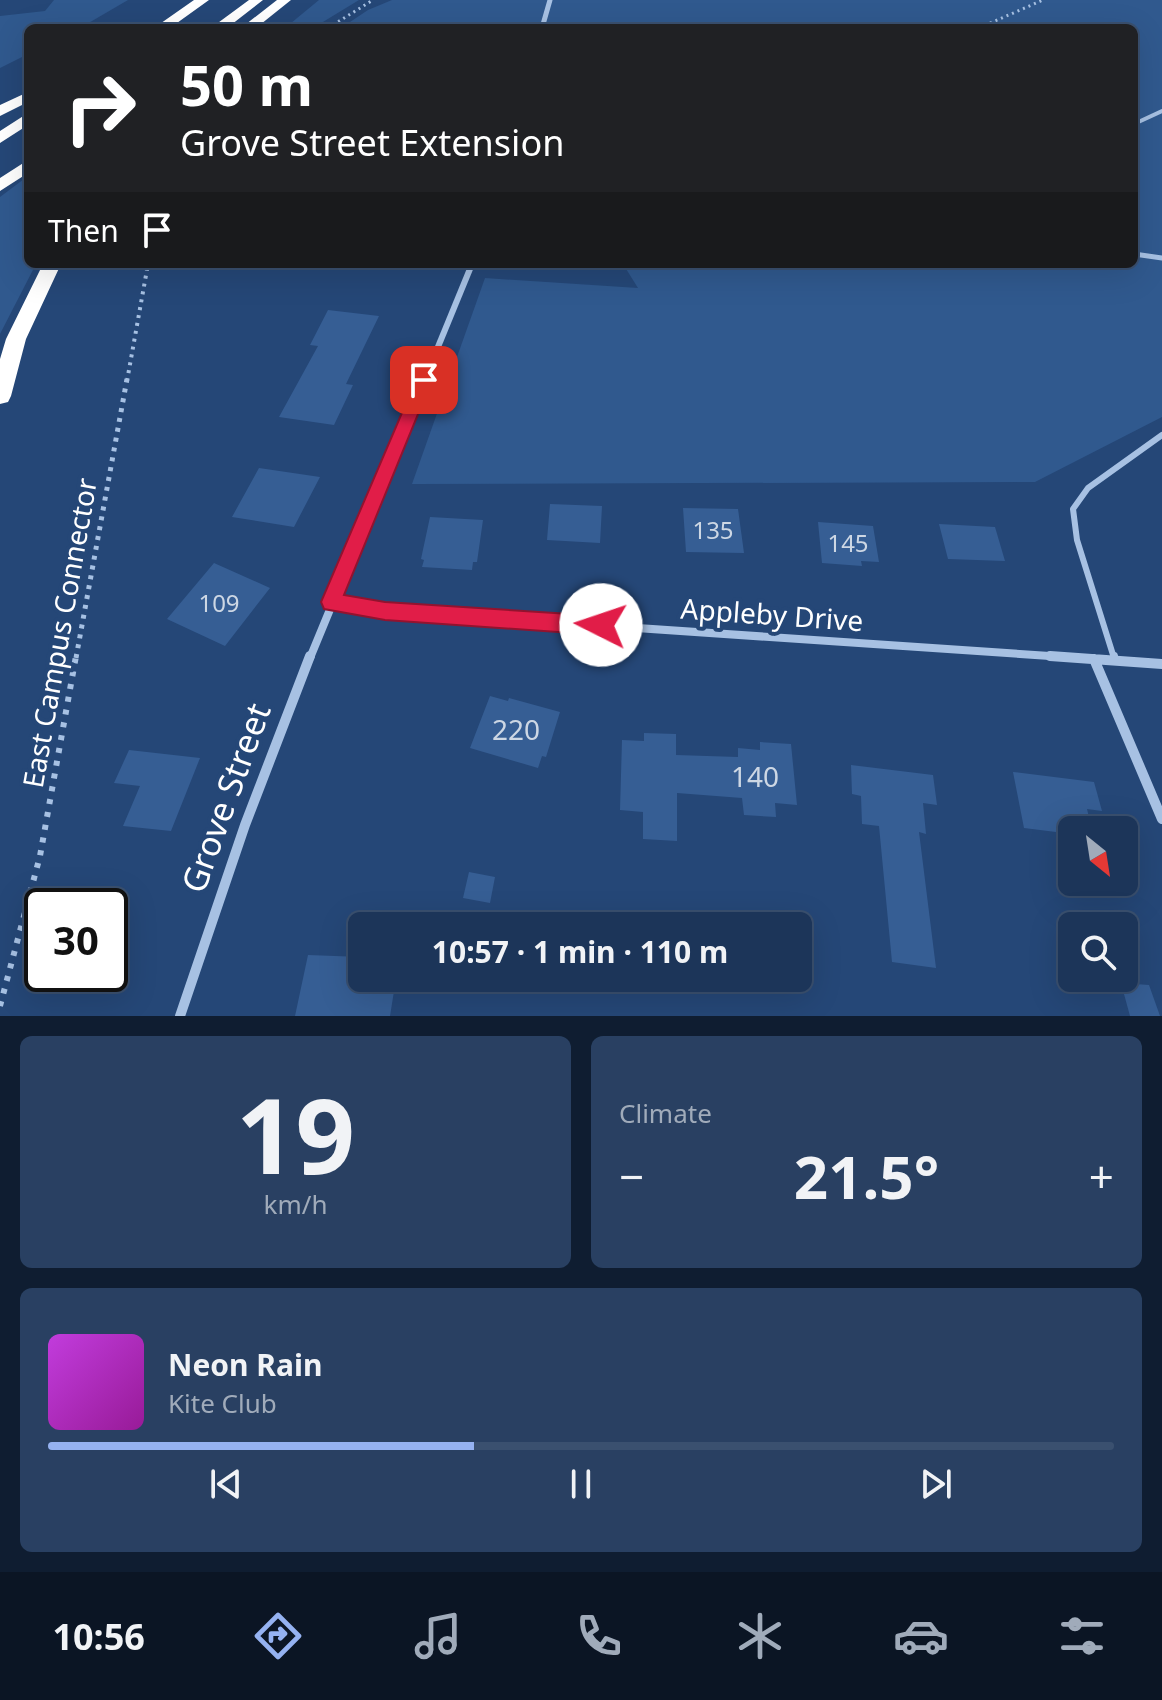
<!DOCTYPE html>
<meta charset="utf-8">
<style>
:root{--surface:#1c3559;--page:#294062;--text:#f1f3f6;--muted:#a0abba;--line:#3a506f;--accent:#95b2f1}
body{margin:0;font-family:"Noto Sans",sans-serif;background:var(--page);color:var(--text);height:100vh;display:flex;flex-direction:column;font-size:30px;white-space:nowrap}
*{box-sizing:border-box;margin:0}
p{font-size:26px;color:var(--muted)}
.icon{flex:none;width:44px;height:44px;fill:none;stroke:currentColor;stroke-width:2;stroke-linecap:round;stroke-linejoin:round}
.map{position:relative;height:1016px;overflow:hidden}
.details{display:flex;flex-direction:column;gap:20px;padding:20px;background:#0f1d31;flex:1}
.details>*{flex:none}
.top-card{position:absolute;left:24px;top:24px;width:1114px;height:244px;border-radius:12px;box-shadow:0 8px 32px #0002,0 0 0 2px var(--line);background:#202124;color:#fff;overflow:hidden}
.needle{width:52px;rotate:150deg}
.tools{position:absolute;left:1058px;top:816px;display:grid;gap:16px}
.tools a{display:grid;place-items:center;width:80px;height:80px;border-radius:12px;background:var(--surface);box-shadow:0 8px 32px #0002,0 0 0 2px var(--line);font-size:40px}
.speed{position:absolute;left:24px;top:888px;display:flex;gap:16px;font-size:40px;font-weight:700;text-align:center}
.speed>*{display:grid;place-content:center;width:104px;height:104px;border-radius:50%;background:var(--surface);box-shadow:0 8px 32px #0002,0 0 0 2px var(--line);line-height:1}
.speed .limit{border:4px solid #111;border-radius:12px;background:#fff;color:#111}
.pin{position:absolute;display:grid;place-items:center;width:68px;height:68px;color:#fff;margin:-34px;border-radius:16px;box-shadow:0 4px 12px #0006}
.me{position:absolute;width:88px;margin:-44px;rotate:274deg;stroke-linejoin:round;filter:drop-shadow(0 0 6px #0008)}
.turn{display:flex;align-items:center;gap:28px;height:168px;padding:0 24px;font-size:36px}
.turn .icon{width:104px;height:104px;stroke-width:2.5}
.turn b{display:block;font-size:56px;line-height:68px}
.then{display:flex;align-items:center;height:76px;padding:0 24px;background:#0003;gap:16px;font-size:30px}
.big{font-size:60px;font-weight:700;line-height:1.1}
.details .tile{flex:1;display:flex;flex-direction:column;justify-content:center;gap:12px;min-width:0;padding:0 28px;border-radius:12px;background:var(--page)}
.details .dial{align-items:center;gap:0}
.dial b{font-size:104px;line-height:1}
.song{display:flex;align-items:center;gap:24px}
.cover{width:96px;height:96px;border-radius:12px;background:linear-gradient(135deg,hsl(290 70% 55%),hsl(300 70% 35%))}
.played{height:8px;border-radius:4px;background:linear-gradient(90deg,var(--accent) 40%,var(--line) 40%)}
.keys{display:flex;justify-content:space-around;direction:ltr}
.heat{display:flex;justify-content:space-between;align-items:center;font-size:44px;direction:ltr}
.details .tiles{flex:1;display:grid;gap:20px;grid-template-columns:1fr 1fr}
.tile:last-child{grid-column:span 2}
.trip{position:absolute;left:348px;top:912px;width:464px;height:80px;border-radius:12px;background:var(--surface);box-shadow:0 8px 32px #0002,0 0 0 2px var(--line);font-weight:700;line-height:80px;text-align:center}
.tab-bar{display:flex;height:128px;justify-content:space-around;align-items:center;background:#0b1524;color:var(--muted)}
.tab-bar .icon{width:56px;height:56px}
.tab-bar .current{color:var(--accent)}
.tab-bar b{font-size:36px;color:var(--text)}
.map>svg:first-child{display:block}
</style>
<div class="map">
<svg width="1162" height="1016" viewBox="0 0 1162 1016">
<rect width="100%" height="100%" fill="#254777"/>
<path fill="#30598e" d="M54 0H128L80 28H28V54L0 68V16L45 11Z
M319 0H359L313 28H285Z
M392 0H1162V417L1035 482 412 484 485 278 638 288 623 264H1134V28H341L368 10Z
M28 176V264H36L0 334V197Z"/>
<path fill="#365e94" d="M328 310 379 316 346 384 353 385 334 425 279 417 318 346 310 345Z
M259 468 320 477 294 527 232 517Z
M550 504 602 506 600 543 547 540Z
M683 508 738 509 744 553 686 552Z
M430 517 483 520 477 562H473L472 570 422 567 424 560 421 559Z
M818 522 873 526 879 562 861 561 862 566 822 563Z
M939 524 995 527 1005 561 948 559Z
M214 563 270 588 225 646 167 619Z
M490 696 508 701 509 698 560 712 546 757 542 756 538 768 470 748Z
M644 733 676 734V755L738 757V748L760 750V742L791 744 797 805 775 803 776 817 744 815 742 798 677 793V841L643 839V812L620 810 622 740 644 741Z
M129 750 200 758 171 831 123 826 140 786 114 783Z
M851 765 933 775 937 805 923 803 926 834 919 832 936 968 892 962 879 826 862 824 861 796 852 794Z
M1013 772 1094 782 1102 811 1087 809 1092 830H1072V834L1024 828Z
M469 872 495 877 490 903 463 898Z
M308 955 362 957V978H371L370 984 395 985 390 1016H295Z
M1121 983 1149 985 1160 1016H1130Z"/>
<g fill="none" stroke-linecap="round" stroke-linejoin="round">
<path stroke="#a7c1e3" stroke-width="3" stroke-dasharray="2 4" stroke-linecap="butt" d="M328 28 373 0
M979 28 1043 0"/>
<path stroke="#a7c1e3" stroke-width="4" stroke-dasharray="3 5" stroke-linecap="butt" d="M127 381 148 264"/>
<path stroke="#a7c1e3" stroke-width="5" stroke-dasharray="4 6" stroke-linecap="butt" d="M76 658 127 379"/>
<path stroke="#a7c1e3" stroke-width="6" stroke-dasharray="5 8" stroke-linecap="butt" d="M0 1006 40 856 76 656"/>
<path stroke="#a7c1e3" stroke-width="4" d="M1134 124 1162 111"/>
<path stroke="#a7c1e3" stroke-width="5" d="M1134 254 1162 258"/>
<path stroke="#a7c1e3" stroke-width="6" d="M1114 658 1077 540 1073 509 1088 488 1162 435"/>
<path stroke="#a7c1e3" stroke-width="8" d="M1114 656 1115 661"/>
<path stroke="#a7c1e3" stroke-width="5" d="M542 28 550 0"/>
<path stroke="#a7c1e3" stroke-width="6" d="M424 381 472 264"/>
<path stroke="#a7c1e3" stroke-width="8" d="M331 602 385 611 1080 658
M310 658 425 379"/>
<path stroke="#a7c1e3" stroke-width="10" d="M1050 656 1162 664
M1094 659 1162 819
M180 1016 245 825 310 656"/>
<path fill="#fff" fill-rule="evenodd" d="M194 0H209L170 28H154Z
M249 0H263L227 28H211Z
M277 0H291L256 28H241Z
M28 92V102L0 116V105Z
M28 113V125L0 143V131Z
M28 160V173L0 191V178Z
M43 264H61L26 339 11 396 8 402 0 404V359L6 339Z"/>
</g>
<path fill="#e11d48" stroke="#92132f" stroke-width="2" d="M424 374 432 380 344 595 385 602 601 616 608 619 611 625 608 632 601 635 385 620 324 609 321 602 416 380Z"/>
<g text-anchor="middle" stroke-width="8" stroke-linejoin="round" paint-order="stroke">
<g font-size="24" fill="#cdd7e4">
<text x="713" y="539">135</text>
<text x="848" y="552">145</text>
<text x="219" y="612">109</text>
</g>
<g font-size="28" fill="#fff" stroke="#254777">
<text transform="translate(772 615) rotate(4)" y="10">Appleby Drive</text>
<text transform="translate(60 633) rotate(-80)" y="10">East Campus Connector</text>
</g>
<g font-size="28" fill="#cdd7e4">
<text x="516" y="740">220</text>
<text x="755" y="787">140</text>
</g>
<g font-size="34" fill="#fff" stroke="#254777">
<text transform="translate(226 798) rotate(-70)" y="12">Grove Street</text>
</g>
</g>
</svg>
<div class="tools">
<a><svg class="needle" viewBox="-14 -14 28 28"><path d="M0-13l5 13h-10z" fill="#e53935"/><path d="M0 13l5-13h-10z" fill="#a0abba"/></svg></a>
<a><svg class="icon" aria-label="search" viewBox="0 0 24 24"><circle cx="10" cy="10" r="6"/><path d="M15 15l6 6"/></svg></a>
</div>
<div class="speed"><div class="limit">30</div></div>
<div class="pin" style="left:424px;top:380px;background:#d93025"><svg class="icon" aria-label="arrive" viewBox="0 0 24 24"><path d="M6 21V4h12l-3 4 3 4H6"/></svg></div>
<svg class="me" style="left:601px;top:625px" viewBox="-20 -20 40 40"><circle r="19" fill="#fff"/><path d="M0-13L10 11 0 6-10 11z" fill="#e11d48"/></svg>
<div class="trip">10:57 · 1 min · 110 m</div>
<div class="top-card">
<div class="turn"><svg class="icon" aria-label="right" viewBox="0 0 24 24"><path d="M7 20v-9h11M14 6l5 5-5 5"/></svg><div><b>50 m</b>Grove Street Extension</div></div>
<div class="then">Then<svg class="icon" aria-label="arrive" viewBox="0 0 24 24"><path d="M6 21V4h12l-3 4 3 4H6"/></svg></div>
</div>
</div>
<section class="details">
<div class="tiles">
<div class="tile dial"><b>19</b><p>km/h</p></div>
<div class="tile"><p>Climate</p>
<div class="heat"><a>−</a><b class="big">21.5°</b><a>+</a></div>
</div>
<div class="tile">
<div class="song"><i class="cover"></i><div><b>Neon Rain</b><p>Kite Club</p></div></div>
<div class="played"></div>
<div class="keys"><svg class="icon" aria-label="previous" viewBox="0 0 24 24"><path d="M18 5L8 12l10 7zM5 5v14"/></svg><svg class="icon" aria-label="pause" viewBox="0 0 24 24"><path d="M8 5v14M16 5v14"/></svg><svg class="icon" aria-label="next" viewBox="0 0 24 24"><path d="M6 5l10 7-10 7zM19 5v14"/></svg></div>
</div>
</div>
</section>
<nav class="tab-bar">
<b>10:56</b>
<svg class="icon current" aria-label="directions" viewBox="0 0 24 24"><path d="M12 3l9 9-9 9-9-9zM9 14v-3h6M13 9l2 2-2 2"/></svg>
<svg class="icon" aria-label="music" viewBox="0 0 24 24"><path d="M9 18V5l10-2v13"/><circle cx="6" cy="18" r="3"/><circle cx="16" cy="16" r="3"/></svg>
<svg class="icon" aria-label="phone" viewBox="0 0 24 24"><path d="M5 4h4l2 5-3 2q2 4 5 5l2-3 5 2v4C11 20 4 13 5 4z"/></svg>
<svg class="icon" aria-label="climate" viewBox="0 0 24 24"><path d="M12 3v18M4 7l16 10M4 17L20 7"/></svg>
<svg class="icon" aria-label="car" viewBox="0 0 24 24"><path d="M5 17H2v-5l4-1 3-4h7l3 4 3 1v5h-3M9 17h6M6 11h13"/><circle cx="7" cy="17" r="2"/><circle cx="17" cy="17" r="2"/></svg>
<svg class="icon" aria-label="filters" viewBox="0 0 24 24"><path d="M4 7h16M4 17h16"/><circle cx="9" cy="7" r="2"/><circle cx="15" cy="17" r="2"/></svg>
</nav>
